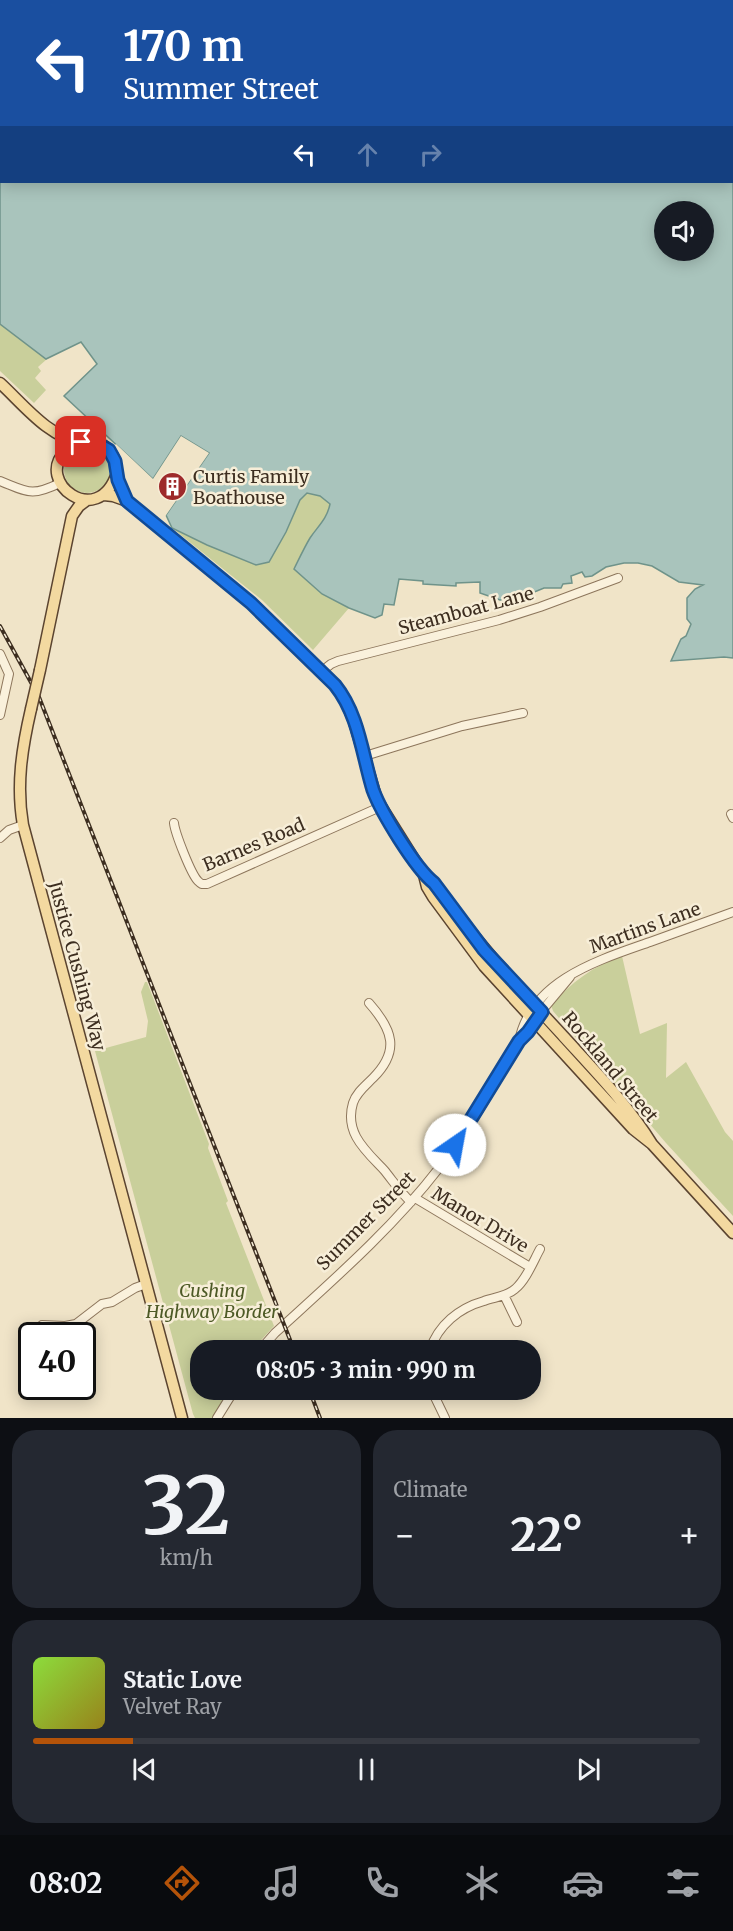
<!DOCTYPE html>
<meta charset="utf-8">
<style>
:root{--surface:#171b24;--page:#242831;--text:#f1f3f6;--muted:#9ea1a6;--line:#363941;--accent:#b45309}
body{margin:0;font-family:Merriweather,serif;background:var(--page);color:var(--text);height:100vh;display:flex;flex-direction:column;font-size:22px;white-space:nowrap}
*{box-sizing:border-box;margin:0}
p{font-size:20px;color:var(--muted)}
.icon{flex:none;width:33px;height:33px;fill:none;stroke:currentColor;stroke-width:2;stroke-linecap:round;stroke-linejoin:round}
.map{position:relative;height:1418px;overflow:hidden}
.sheet{display:flex;flex-direction:column;gap:12px;padding:12px;background:#0d0f14;flex:1}
.sheet>*{flex:none}
.banner{position:absolute;left:0px;top:0px;width:734px;height:183px;box-shadow:0 3px 15px #0003;background:#1a4fa0;color:#fff;overflow:hidden}
.controls{position:absolute;left:654px;top:201px;display:grid;gap:12px}
.controls a{display:grid;place-items:center;width:60px;height:60px;border-radius:50%;background:var(--surface);box-shadow:0 3px 15px #0003;font-size:30px}
.speed{position:absolute;left:18px;top:1322px;display:flex;gap:12px;font-size:30px;font-weight:700;text-align:center}
.speed>*{display:grid;place-content:center;width:78px;height:78px;border-radius:50%;background:var(--surface);box-shadow:0 3px 15px #0003;line-height:1}
.speed .limit{border:3px solid #111;border-radius:9px;background:#fff;color:#111}
.pin{position:absolute;display:grid;place-items:center;width:51px;height:51px;color:#fff;margin:-26px;border-radius:12px;box-shadow:0 3px 9px #0006}
.me{position:absolute;width:66px;margin:-33px;rotate:33deg;stroke-linejoin:round;filter:drop-shadow(0 0 4px #0008)}
.turn{display:flex;align-items:center;gap:21px;height:126px;padding:0 24px;font-size:27px}
.turn .icon{width:78px;height:78px;stroke-width:2.5}
.turn b{display:block;font-size:42px;line-height:51px}
.lanes{display:flex;align-items:center;height:57px;padding:0 24px;background:#0003;justify-content:center;gap:30px;direction:ltr}
.lanes .off{opacity:.35}
.big{font-size:45px;font-weight:700;line-height:1.1}
.sheet .card{flex:1;display:flex;flex-direction:column;justify-content:center;gap:9px;min-width:0;padding:0 21px;border-radius:24px;background:var(--page)}
.sheet .dial{align-items:center;gap:0}
.dial b{font-size:78px;line-height:1}
.song{display:flex;align-items:center;gap:18px}
.cover{width:72px;height:72px;border-radius:9px;background:linear-gradient(135deg,hsl(90 70% 55%),hsl(50 70% 35%))}
.played{height:6px;border-radius:3px;background:linear-gradient(90deg,var(--accent) 15%,var(--line) 15%)}
.keys{display:flex;justify-content:space-around;direction:ltr}
.heat{display:flex;justify-content:space-between;align-items:center;font-size:33px;direction:ltr}
.sheet .tiles{flex:1;display:grid;gap:12px;grid-template-columns:1fr 1fr}
.card:last-child{grid-column:span 2}
.trip{position:absolute;left:190px;top:1340px;width:351px;height:60px;border-radius:24px;background:var(--surface);box-shadow:0 3px 15px #0003;font-weight:700;line-height:60px;text-align:center}
.menu{display:flex;height:96px;justify-content:space-around;align-items:center;background:#090b0e;color:var(--muted)}
.menu .icon{width:42px;height:42px}
.menu .selected{color:var(--accent)}
.menu b{font-size:27px;color:var(--text)}
.map>svg:first-child{display:block}
</style>
<div class="map">
<svg width="733" height="1418" viewBox="0 0 733 1418">
<rect width="100%" height="100%" fill="#f0e4c8"/>
<path fill="#c9cf9b" d="M0 324 47 359 38 367 41 371 35 378 46 390 34 403 0 371Z
M64 470a23 23 0 1 1 46 0a23 23 0 1 1-46 0Z
M307 493 320 496 330 504 325 520 312 535 322 594 349 608 313 650 262 600 172 528 207 545 256 565 269 562 286 532 300 500Z
M622 956 640 1034 667 1023 666 1078 686 1062 725 1132 733 1141V1216L666 1143 553 1011 551 1005C572 982 593 966 622 956Z
M145 982H147L209 1144 208 1148 228 1201 226 1203 274 1326 252 1350H201V1389H229L213 1418H195L193 1414 95 1051 146 1037 148 1021 141 992Z"/>
<path fill="#a9c4bc" stroke="#6f938a" stroke-width="1.5" fill-rule="evenodd" d="M38 0H733V658L724 657 671 661 681 639 686 636 691 624 687 619V598L695 589 703 585 679 582 652 566 638 563H624L606 567 592 576 585 577 582 572 571 576 572 583 563 584 561 588H544L532 593 515 594 512 599 500 600 480 593V582L456 583V586L423 584V581L399 579 394 605 384 604 382 615 375 618 349 608 322 594 294 569C299 559 304 548 310 538 318 526 327 519 330 504L320 496 307 493 300 500 286 532 269 562 256 565 207 545 172 528 166 515 209 453 181 436 153 479 64 396 97 364 81 342 46 359 0 324V30L1 28 2 182H732V2L37 1ZM664 212H704V250H664Z"/>
<path fill="#f0e4c8" d="M181 436 209 453 164 518 163 514 205 454 182 440 156 481 153 482 114 446 116 444 153 479Z"/>
<g fill="none" stroke-linecap="round" stroke-linejoin="round">
<defs>
<path id="minor" d="M0 481C28 492 31 497 60 483
M0 654 9 674 0 715
M322 671 331 664 338 661 499 620 540 607 618 578
M365 756 462 726 523 713
M731 814 733 818
M174 823C175 833 191 874 198 881 202 885 202 884 207 884L380 807
M0 838 9 830 23 825
M369 1003C393 1030 400 1051 373 1078 365 1086 356 1093 353 1103 344 1133 366 1151 384 1170 393 1181 400 1192 411 1202
M519 1041C531 980 599 960 650 942 678 932 705 922 733 912
M415 1198 530 1267
M504 1295 517 1322
M37 1335V1330L42 1325 65 1326 76 1324 102 1304 112 1302 135 1288 146 1284
M52 1335 59 1326
M260 1350 275 1333C332 1281 392 1229 439 1168 470 1129 494 1084 519 1041L528 1032 545 1007 570 977
M430 1350C438 1325 459 1308 484 1301 494 1297 506 1297 515 1289 526 1280 533 1262 540 1249
M431 1389 445 1418
M217 1418 235 1389"/>
<path id="major" d="M0 383C23 404 49 438 81 442
M117 473C98 531 33 481 66 451 71 446 76 443 82 441 97 438 111 448 115 461 117 467 116 474 118 480 119 487 124 494 127 501
M104 495 113 496 127 501 251 603 335 685 343 696 353 718 377 800 424 875 434 883C472 938 518 987 564 1037 595 1071 628 1105 652 1144
M40 670 72 516 79 506 87 500
M31 709C22 748 16 785 23 825L182 1418
M424 875 427 887 433 897 484 966 633 1129 652 1144 733 1233"/>
</defs>
<use href="#minor" stroke="#8d765c" stroke-width="10"/>
<use href="#major" stroke="#5b4430" stroke-width="13"/>
<use href="#minor" stroke="#faf1dc" stroke-width="8"/>
<use href="#major" stroke="#f3d9a0" stroke-width="10"/>
<defs>
<path id="rail" d="M0 626 39 697 294 1350
M309 1389 320 1418"/>
</defs>
<use href="#rail" stroke="#3d2e20" stroke-width="4"/>
<use href="#rail" stroke="#f7eed8" stroke-width="1.5" stroke-dasharray="4.5" stroke-linecap="butt"/>
<defs>
<path id="major-bridge" d="M31 709 40 670"/>
</defs>
<use href="#major-bridge" stroke="#5b4430" stroke-width="13" stroke-linecap="butt"/>
<use href="#major-bridge" stroke="#f3d9a0" stroke-width="10"/>
</g>
<g fill="none" stroke-linecap="round" stroke-linejoin="round">
<defs>
<path id="route" d="M81 442H95L109 450 115 461 118 480 127 501 251 603 335 685C359 715 362 754 373 790 381 812 415 868 434 883L484 950 542 1012 528 1032 519 1041 455 1145"/>
</defs>
<use href="#route" stroke="#114b97" stroke-width="15"/>
<use href="#route" stroke="#1a73e8" stroke-width="10"/>
</g>
<defs>
<symbol id="building-disc" viewBox="-11 -11 22 22"><circle r="9.5" fill="#9e2a2b" stroke="#f7eed8"/><path d="M-4-6H4V6H1V3H-1V6H-4ZM-2.5-4.3h1.7v1.8h-1.7ZM.8-4.3h1.7v1.8H.8ZM-2.5-1h1.7V.8h-1.7ZM.8-1h1.7V.8H.8Z" fill="#fff"/></symbol>
</defs>
<g fill-rule="evenodd">
<use href="#building-disc" x="156" y="470" width="33" height="33"/>
</g>
<g text-anchor="middle" stroke-width="5" stroke-linejoin="round" paint-order="stroke">
<g font-size="18" fill="#3d2e20" stroke="#f7eed8" text-anchor="start">
<text x="193" y="483">Curtis Family<tspan x="193" dy="21">Boathouse</tspan></text>
</g>
<g font-size="18" fill="#3d2e20" stroke="#f7eed8">
<text transform="translate(466 611) rotate(-15)" y="6">Steamboat Lane</text>
<text transform="translate(254 845) rotate(-23)" y="6">Barnes Road</text>
<text transform="translate(645 928) rotate(-20)" y="6">Martins Lane</text>
<text transform="translate(77 966) rotate(75)" y="6">Justice Cushing Way</text>
<text transform="translate(610 1067) rotate(50)" y="6">Rockland Street</text>
<text transform="translate(480 1220) rotate(31)" y="6">Manor Drive</text>
<text transform="translate(366 1221) rotate(-45)" y="6">Summer Street</text>
</g>
<g font-size="18" font-style="italic" fill="#4d5a26" stroke="#f7eed8">
<text x="212" y="1297">Cushing<tspan x="212" dy="21">Highway Border</tspan></text>
</g>
</g>
</svg>
<div class="controls">
<a><svg class="icon" aria-label="sound" viewBox="0 0 24 24"><path d="M4 9h4l5-4v14l-5-4H4zM17 9q2 3 0 6"/></svg></a>
</div>
<div class="speed"><div class="limit">40</div></div>
<div class="pin" style="left:81px;top:442px;background:#d93025"><svg class="icon" aria-label="arrive" viewBox="0 0 24 24"><path d="M6 21V4h12l-3 4 3 4H6"/></svg></div>
<svg class="me" style="left:455px;top:1145px" viewBox="-20 -20 40 40"><circle r="19" fill="#fff"/><path d="M0-13L10 11 0 6-10 11z" fill="#1a73e8"/></svg>
<div class="trip">08:05 · 3 min · 990 m</div>
<div class="banner">
<div class="turn"><svg class="icon" aria-label="left" viewBox="0 0 24 24"><path d="M17 20v-9H6M10 6l-5 5 5 5"/></svg><div><b>170 m</b>Summer Street</div></div>
<div class="lanes"><svg class="icon" aria-label="left" viewBox="0 0 24 24"><path d="M17 20v-9H6M10 6l-5 5 5 5"/></svg><svg class="icon off" aria-label="ahead" viewBox="0 0 24 24"><path d="M12 20V5M6 11l6-6 6 6"/></svg><svg class="icon off" aria-label="right" viewBox="0 0 24 24"><path d="M7 20v-9h11M14 6l5 5-5 5"/></svg></div>
</div>
</div>
<section class="sheet">
<div class="tiles">
<div class="card dial"><b>32</b><p>km/h</p></div>
<div class="card"><p>Climate</p>
<div class="heat"><a>−</a><b class="big">22°</b><a>+</a></div>
</div>
<div class="card">
<div class="song"><i class="cover"></i><div><b>Static Love</b><p>Velvet Ray</p></div></div>
<div class="played"></div>
<div class="keys"><svg class="icon" aria-label="previous" viewBox="0 0 24 24"><path d="M18 5L8 12l10 7zM5 5v14"/></svg><svg class="icon" aria-label="pause" viewBox="0 0 24 24"><path d="M8 5v14M16 5v14"/></svg><svg class="icon" aria-label="next" viewBox="0 0 24 24"><path d="M6 5l10 7-10 7zM19 5v14"/></svg></div>
</div>
</div>
</section>
<nav class="menu">
<b>08:02</b>
<svg class="icon selected" aria-label="directions" viewBox="0 0 24 24"><path d="M12 3l9 9-9 9-9-9zM9 14v-3h6M13 9l2 2-2 2"/></svg>
<svg class="icon" aria-label="music" viewBox="0 0 24 24"><path d="M9 18V5l10-2v13"/><circle cx="6" cy="18" r="3"/><circle cx="16" cy="16" r="3"/></svg>
<svg class="icon" aria-label="phone" viewBox="0 0 24 24"><path d="M5 4h4l2 5-3 2q2 4 5 5l2-3 5 2v4C11 20 4 13 5 4z"/></svg>
<svg class="icon" aria-label="climate" viewBox="0 0 24 24"><path d="M12 3v18M4 7l16 10M4 17L20 7"/></svg>
<svg class="icon" aria-label="car" viewBox="0 0 24 24"><path d="M5 17H2v-5l4-1 3-4h7l3 4 3 1v5h-3M9 17h6M6 11h13"/><circle cx="7" cy="17" r="2"/><circle cx="17" cy="17" r="2"/></svg>
<svg class="icon" aria-label="filters" viewBox="0 0 24 24"><path d="M4 7h16M4 17h16"/><circle cx="9" cy="7" r="2"/><circle cx="15" cy="17" r="2"/></svg>
</nav>
